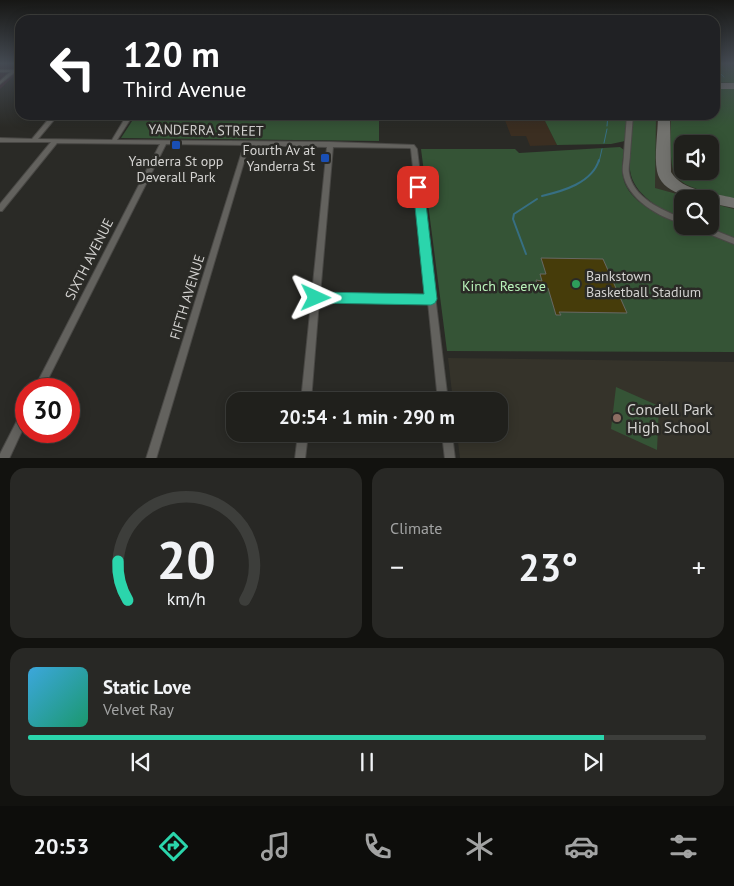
<!DOCTYPE html>
<meta charset="utf-8">
<style>
:root{--surface:#20201c;--page:#282825;--text:#f1f3f6;--muted:#a2a3a3;--line:#3d3e3b;--accent:#2bd5ac}
body{margin:0;font-family:"PT Sans",sans-serif;background:var(--page);color:var(--text);height:100vh;display:flex;flex-direction:column;font-size:19px;white-space:nowrap}
*{box-sizing:border-box;margin:0}
p{font-size:16px;color:var(--muted)}
.icon{flex:none;width:28px;height:28px;fill:none;stroke:currentColor;stroke-width:2;stroke-linecap:round;stroke-linejoin:round}
.map{position:relative;height:458px;overflow:hidden}
.panel{display:flex;flex-direction:column;gap:10px;padding:10px;background:#12120f;flex:1}
.panel>*{flex:none}
.hud{position:absolute;left:15px;top:15px;width:705px;height:105px;border-radius:15px;box-shadow:0 2px 12px #0003,0 0 0 1px var(--line);background:#202124;color:#fff;overflow:hidden}
.controls{position:absolute;left:674px;top:135px;display:grid;gap:10px}
.controls a{display:grid;place-items:center;width:45px;height:45px;border-radius:10px;background:var(--surface);box-shadow:0 2px 12px #0003,0 0 0 1px var(--line);font-size:25px}
.speed{position:absolute;left:15px;top:378px;display:flex;gap:10px;font-size:25px;font-weight:700;text-align:center}
.speed>*{display:grid;place-content:center;width:65px;height:65px;border-radius:50%;background:var(--surface);box-shadow:0 2px 12px #0003,0 0 0 1px var(--line);line-height:1}
.speed .limit{border:8px solid #d22;background:#fff;color:#111}
.pin{position:absolute;display:grid;place-items:center;width:42px;height:42px;color:#fff;margin:-21px;border-radius:10px;box-shadow:0 2px 8px #0006}
.me{position:absolute;width:55px;margin:-28px;rotate:91deg;stroke-linejoin:round;filter:drop-shadow(0 0 4px #0008)}
.turn{display:flex;align-items:center;gap:18px;height:105px;padding:0 25px;font-size:22px}
.turn .icon{width:65px;height:65px;stroke-width:2.5}
.turn b{display:block;font-size:35px;line-height:42px}
.big{font-size:38px;font-weight:700;line-height:1.1}
.panel .tile{flex:1;display:flex;flex-direction:column;justify-content:center;gap:8px;min-width:0;padding:0 18px;border-radius:15px;background:var(--page)}
.panel .dial{align-items:center;gap:0}
.dial svg{height:130px;overflow:visible;fill:none;stroke:var(--line);stroke-width:7;stroke-linecap:round;text-anchor:middle}
.dial text{fill:var(--text);stroke:none}
.song{display:flex;align-items:center;gap:15px}
.cover{width:60px;height:60px;border-radius:8px;background:linear-gradient(135deg,hsl(200 70% 55%),hsl(160 70% 35%))}
.played{height:5px;border-radius:2px;background:linear-gradient(90deg,var(--accent) 85%,var(--line) 85%)}
.keys{display:flex;justify-content:space-around;direction:ltr}
.heat{display:flex;justify-content:space-between;align-items:center;font-size:28px;direction:ltr}
.panel .tiles{flex:1;display:grid;gap:10px;grid-template-columns:1fr 1fr}
.tile:last-child{grid-column:span 2}
.trip{position:absolute;left:226px;top:392px;width:282px;height:50px;border-radius:15px;background:var(--surface);box-shadow:0 2px 12px #0003,0 0 0 1px var(--line);font-weight:700;line-height:50px;text-align:center}
.dock{display:flex;height:80px;justify-content:space-around;align-items:center;background:#0d0d0b;color:var(--muted)}
.dock .icon{width:35px;height:35px}
.dock .active{color:var(--accent)}
.dock b{font-size:22px;color:var(--text)}
.map>svg:first-child{display:block}
</style>
<div class="map">
<svg width="734" height="459" viewBox="0 0 734 459">
<rect width="100%" height="100%" fill="#2a2a26"/>
<path fill="#3b2e21" d="M503 115H542L557 145 530 146 526 136H511Z"/>
<path fill="#3d2b33" d="M0 63H20V69L16 74 0 89Z"/>
<path fill="#35332a" fill-rule="evenodd" d="M715 78H734V225L710 214V199H682L653 188 643 115H715ZM682 144H710V171H682Z
M448 358 734 362V458H460L457 434H500V401H453Z"/>
<path fill="#355436" fill-rule="evenodd" d="M715 63H730L734 67V83L715 82Z
M715 89H734V199C718 194 677 189 673 170 669 153 671 132 671 115H715ZM682 144H710V171H682Z
M136 115H379V141L121 138Z
M542 115H627L625 141 611 144 557 145Z
M633 115H656L655 188 695 199H682V219C662 210 633 195 630 170 628 153 632 132 633 115Z
M620 147 624 150C623 159 621 169 623 177 628 203 661 215 682 224V226H689L734 244V352L447 351 421 149H515L519 153Z
M710 203 734 209V239L701 226H710Z
M616 387 659 406 657 450 611 429Z"/>
<g fill="none" stroke-linecap="round" stroke-linejoin="round">
<path stroke="#376f83" stroke-width="1" d="M715 68 724 77
M607 126 608 115
M604 143 607 129
M599 162 602 149"/>
<path stroke="#376f83" stroke-width="2" d="M542 196C563 191 592 183 599 160
M526 254 513 219 514 214 537 199"/>
<path fill="#72726e" fill-rule="evenodd" d="M715 83H734V89H715Z
M658 115H670L671 172C682 191 714 193 734 198V208L710 203V199C692 199 661 193 657 171 654 155 658 132 658 115Z"/>
</g>
<path fill="#463c0a" stroke="#686864" d="M541 258 603 259 627 313 559 312 561 315H556L548 288H538L536 280 542 281 540 274H546Z"/>
<g fill="none" stroke-linecap="round" stroke-linejoin="round">
<defs>
<path id="street" d="M0 70H20V72H15L0 84V81L10 72H0Z
M52 115H58L38 139 112 140 127 115H133L117 140 330 142 414 145 417 149 448 401H438L428 302 319 301 311 401H301L327 147 249 145 156 459H146L244 145 166 144 43 389H34L160 144 57 143 2 211H0V204L51 142H0V138L32 139ZM333 147 410 148 411 149 427 296 320 295Z
M627 115H633C632 128 631 141 630 154 630 160 628 167 629 173 633 198 662 210 682 218V223C660 218 627 199 623 173 622 167 624 160 624 154 625 141 626 128 627 115Z
M693 226H704L734 238V244L694 228Z
M26 407V422L9 459H0V454L23 409Z
M298 434H308L305 459H295Z
M442 434H452L455 459H445Z"/>
</defs>
<use href="#street" stroke="#494845" stroke-width="2"/>
<use href="#street" fill="#63625e" fill-rule="evenodd"/>
</g>
<linearGradient id="sky" x2="0" y2="1"><stop stop-color="#171715"/><stop offset="0.5" stop-color="#444a52"/><stop offset="1" stop-color="#444a52" stop-opacity="0"/></linearGradient>
<rect width="734" height="127" fill="url(#sky)"/>
<path fill="#2bd5ac" stroke="#1c8a70" d="M418 183 424 187 437 299 435 303 431 305 316 303 311 302 309 298 311 294 316 292 424 294 413 187Z"/>
<g fill="#1a4fb4" stroke="#2a2a26" stroke-width="2">
<rect x="171" y="140" width="10" height="10" rx="2.5"/>
<rect x="320" y="153" width="10" height="10" rx="2.5"/>
</g>
<circle fill="#2e9e5b" stroke="#2a2a26" stroke-width="2" cx="576" cy="284" r="5"/>
<circle fill="#8d6e63" stroke="#2a2a26" stroke-width="2" cx="617" cy="418" r="5"/>
<g text-anchor="middle" stroke-width="5" stroke-linejoin="round" paint-order="stroke">
<g font-size="14" fill="#d3d2d0" stroke="#2a2a26">
<text transform="translate(206 130) rotate(1)" y="5">YANDERRA STREET</text>
<text transform="translate(89 259) rotate(-63)" y="5">SIXTH AVENUE</text>
<text transform="translate(187 297) rotate(-73)" y="5">FIFTH AVENUE</text>
</g>
<g font-size="14" fill="#d3d2d0" stroke="#2a2a26" text-anchor="end">
<text x="315" y="155">Fourth Av at<tspan x="315" dy="16">Yanderra St</tspan></text>
<text x="176" y="166" text-anchor="middle">Yanderra St opp<tspan x="176" dy="16">Deverall Park</tspan></text>
<text x="586" y="281" text-anchor="start">Bankstown<tspan x="586" dy="16">Basketball Stadium</tspan></text>
</g>
<g font-size="14" fill="#b9f3ba" stroke="#2a2a26">
<text x="504" y="291">Kinch Reserve</text>
</g>
<g font-size="16" fill="#d3d2d0" stroke="#2a2a26" text-anchor="start">
<text x="627" y="415">Condell Park<tspan x="627" dy="18">High School</tspan></text>
</g>
</g>
</svg>
<div class="controls">
<a><svg class="icon" aria-label="sound" viewBox="0 0 24 24"><path d="M4 9h4l5-4v14l-5-4H4zM17 9q2 3 0 6"/></svg></a>
<a><svg class="icon" aria-label="search" viewBox="0 0 24 24"><circle cx="10" cy="10" r="6"/><path d="M15 15l6 6"/></svg></a>
</div>
<div class="speed"><div class="limit">30</div></div>
<div class="pin" style="left:418px;top:187px;background:#d93025"><svg class="icon" aria-label="arrive" viewBox="0 0 24 24"><path d="M6 21V4h12l-3 4 3 4H6"/></svg></div>
<svg class="me" style="left:316px;top:298px" viewBox="-20 -20 40 40"><path d="M0-17L14 15 0 8-14 15z" fill="#2bd5ac" stroke="#fff" stroke-width="4"/></svg>
<div class="trip">20:54 · 1 min · 290 m</div>
<div class="hud">
<div class="turn"><svg class="icon" aria-label="left" viewBox="0 0 24 24"><path d="M17 20v-9H6M10 6l-5 5 5 5"/></svg><div><b>120 m</b>Third Avenue</div></div>
</div>
</div>
<section class="panel">
<div class="tiles">
<div class="tile dial"><svg viewBox="0 0 100 80">
<path d="M14 69A42 42 0 1 1 86 69"/>
<path d="M14 69A42 42 0 0 1 8 45" stroke="#2bd5ac"/>
<text x="50" y="56" font-size="32" font-weight="700">20</text>
<text x="50" y="72" font-size="11">km/h</text>
</svg></div>
<div class="tile"><p>Climate</p>
<div class="heat"><a>−</a><b class="big">23°</b><a>+</a></div>
</div>
<div class="tile">
<div class="song"><i class="cover"></i><div><b>Static Love</b><p>Velvet Ray</p></div></div>
<div class="played"></div>
<div class="keys"><svg class="icon" aria-label="previous" viewBox="0 0 24 24"><path d="M18 5L8 12l10 7zM5 5v14"/></svg><svg class="icon" aria-label="pause" viewBox="0 0 24 24"><path d="M8 5v14M16 5v14"/></svg><svg class="icon" aria-label="next" viewBox="0 0 24 24"><path d="M6 5l10 7-10 7zM19 5v14"/></svg></div>
</div>
</div>
</section>
<nav class="dock">
<b>20:53</b>
<svg class="icon active" aria-label="directions" viewBox="0 0 24 24"><path d="M12 3l9 9-9 9-9-9zM9 14v-3h6M13 9l2 2-2 2"/></svg>
<svg class="icon" aria-label="music" viewBox="0 0 24 24"><path d="M9 18V5l10-2v13"/><circle cx="6" cy="18" r="3"/><circle cx="16" cy="16" r="3"/></svg>
<svg class="icon" aria-label="phone" viewBox="0 0 24 24"><path d="M5 4h4l2 5-3 2q2 4 5 5l2-3 5 2v4C11 20 4 13 5 4z"/></svg>
<svg class="icon" aria-label="climate" viewBox="0 0 24 24"><path d="M12 3v18M4 7l16 10M4 17L20 7"/></svg>
<svg class="icon" aria-label="car" viewBox="0 0 24 24"><path d="M5 17H2v-5l4-1 3-4h7l3 4 3 1v5h-3M9 17h6M6 11h13"/><circle cx="7" cy="17" r="2"/><circle cx="17" cy="17" r="2"/></svg>
<svg class="icon" aria-label="filters" viewBox="0 0 24 24"><path d="M4 7h16M4 17h16"/><circle cx="9" cy="7" r="2"/><circle cx="15" cy="17" r="2"/></svg>
</nav>
